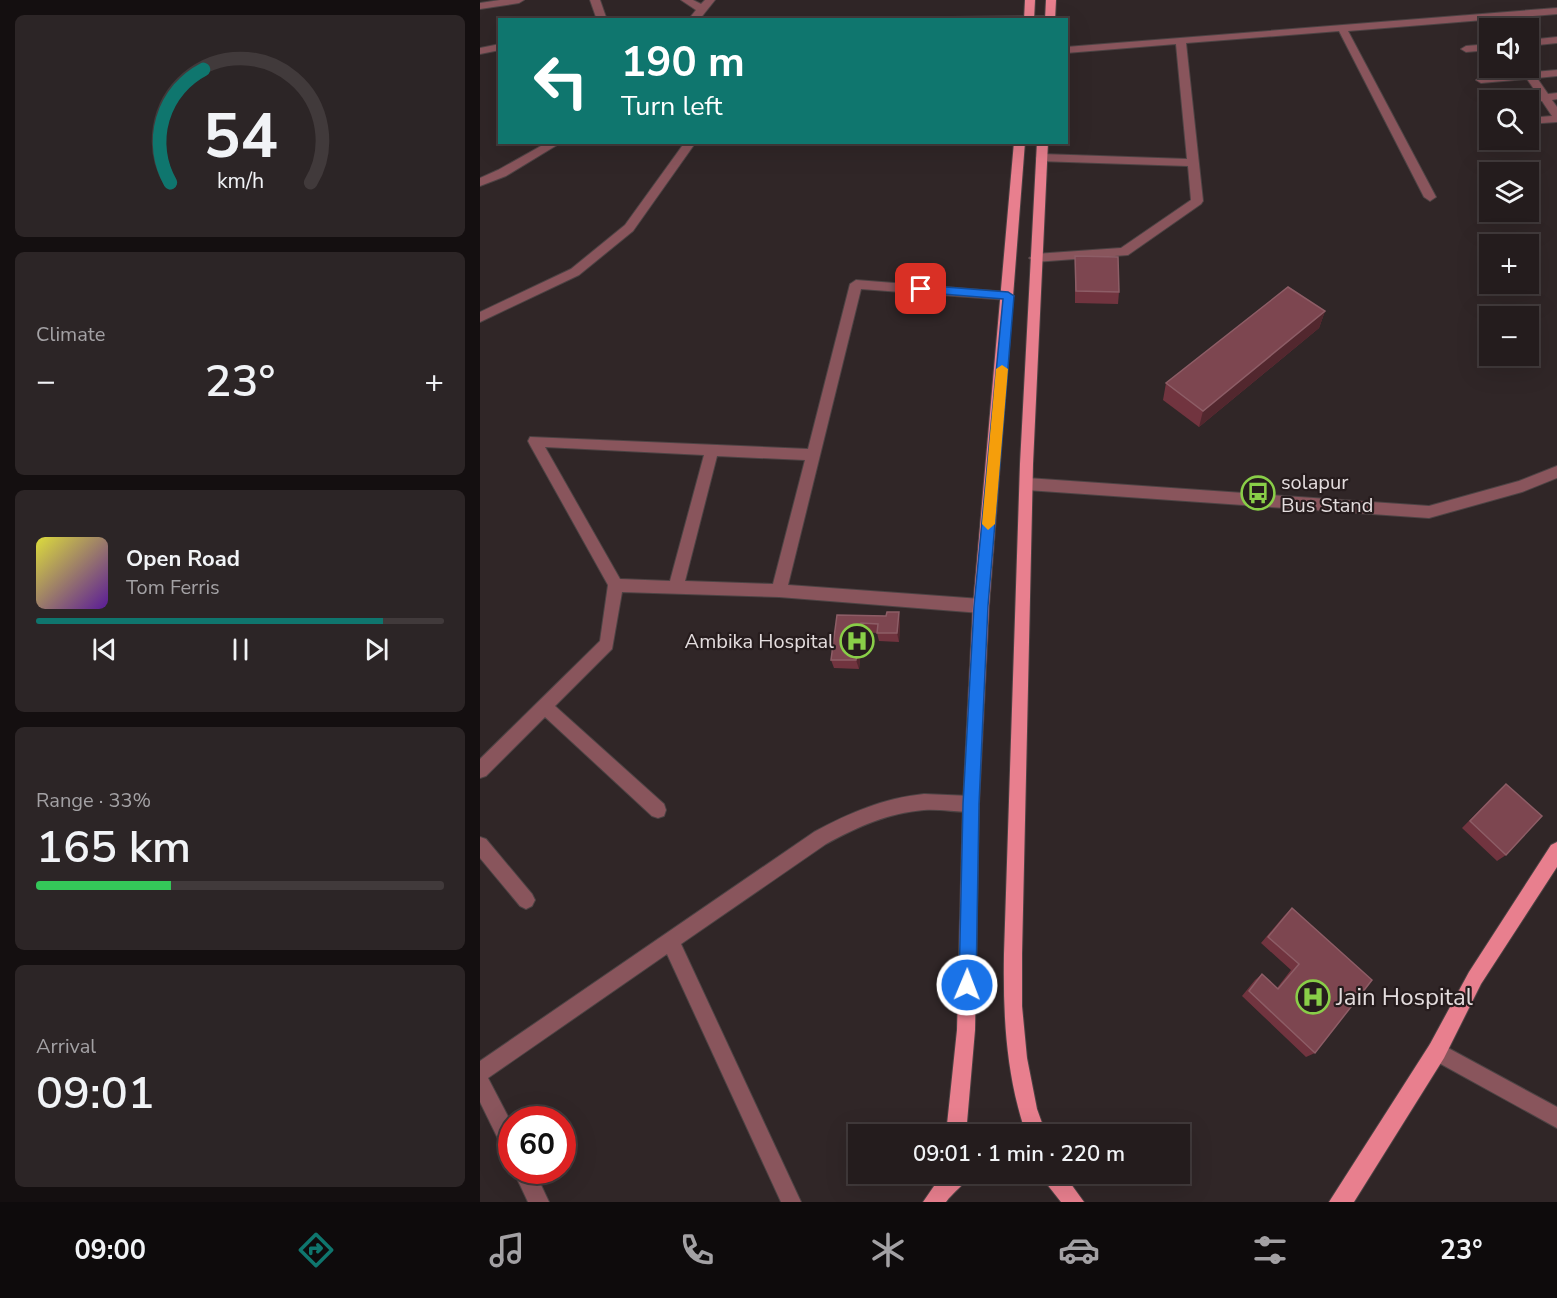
<!DOCTYPE html>
<meta charset="utf-8">
<style>
:root{--surface:#241c1d;--page:#2c2526;--text:#f1f3f6;--muted:#a3a1a4;--line:#413a3b;--accent:#0f766e}
body{margin:0;font-family:"Nunito Sans",sans-serif;background:var(--page);color:var(--text);height:100vh;display:flex;flex-direction:column;font-size:22px;white-space:nowrap}
*{box-sizing:border-box;margin:0}
p{font-size:20px;color:var(--muted)}
.icon{flex:none;width:33px;height:33px;fill:none;stroke:currentColor;stroke-width:2;stroke-linecap:round;stroke-linejoin:round}
.map{position:relative;flex:1;overflow:hidden}
.sheet{display:flex;flex-direction:column;gap:15px;padding:15px;background:#140f10;width:480px}
.sheet>*{flex:none}
.guide{position:absolute;left:18px;top:18px;width:570px;height:126px;border-radius:0px;box-shadow:0 6px 24px #0002,0 0 0 2px var(--line);background:#0f766e;color:#fff;overflow:hidden}
.controls{position:absolute;left:999px;top:18px;display:grid;gap:12px}
.controls a{display:grid;place-items:center;width:60px;height:60px;border-radius:0px;background:var(--surface);box-shadow:0 6px 24px #0002,0 0 0 2px var(--line);font-size:30px}
.speed{position:absolute;left:18px;top:1106px;display:flex;gap:12px;font-size:30px;font-weight:700;text-align:center}
.speed>*{display:grid;place-content:center;width:78px;height:78px;border-radius:50%;background:var(--surface);box-shadow:0 6px 24px #0002,0 0 0 2px var(--line);line-height:1}
.speed .limit{border:9px solid #d22;background:#fff;color:#111}
.pin{position:absolute;display:grid;place-items:center;width:51px;height:51px;color:#fff;margin:-26px;border-radius:12px;box-shadow:0 3px 9px #0006}
.me{position:absolute;width:66px;margin:-33px;rotate:1deg;stroke-linejoin:round;filter:drop-shadow(0 0 4px #0008)}
.turn{display:flex;align-items:center;gap:21px;height:126px;padding:0 24px;font-size:27px}
.turn .icon{width:78px;height:78px;stroke-width:2.5}
.turn b{display:block;font-size:42px;line-height:51px}
.big{font-size:45px;font-weight:600;line-height:1.1}
.sheet .widget{flex:1;display:flex;flex-direction:column;justify-content:center;gap:9px;min-width:0;padding:0 21px;border-radius:9px;background:var(--page)}
.sheet .dial{align-items:center;gap:0}
.dial svg{height:156px;overflow:visible;fill:none;stroke:var(--line);stroke-width:7;stroke-linecap:round;text-anchor:middle}
.dial text{fill:var(--text);stroke:none}
.song{display:flex;align-items:center;gap:18px}
.cover{width:72px;height:72px;border-radius:9px;background:linear-gradient(135deg,hsl(60 70% 55%),hsl(270 70% 35%))}
.played{height:6px;border-radius:3px;background:linear-gradient(90deg,var(--accent) 85%,var(--line) 85%)}
.keys{display:flex;justify-content:space-around;direction:ltr}
.heat{display:flex;justify-content:space-between;align-items:center;font-size:33px;direction:ltr}
.charge{height:9px;border-radius:4px;background:linear-gradient(90deg,#34c759 33%,var(--line) 0)}
.trip{position:absolute;left:368px;top:1124px;width:342px;height:60px;border-radius:0px;background:var(--surface);box-shadow:0 6px 24px #0002,0 0 0 2px var(--line);font-weight:600;line-height:60px;text-align:center}
.tabs{display:flex;height:96px;justify-content:space-around;align-items:center;background:#0e0b0c;color:var(--muted)}
.tabs .icon{width:42px;height:42px}
.tabs .on{color:var(--accent)}
.tabs b{font-size:27px;color:var(--text)}
main{display:flex;flex:1;min-height:0}
.map>svg:first-child{display:block}
</style>
<main>
<section class="sheet">
<div class="widget dial"><svg viewBox="0 0 100 80">
<path d="M14 69A42 42 0 1 1 86 69"/>
<path d="M14 69A42 42 0 0 1 31 11" stroke="#0f766e"/>
<text x="50" y="56" font-size="32" font-weight="700">54</text>
<text x="50" y="72" font-size="11">km/h</text>
</svg></div>
<div class="widget"><p>Climate</p>
<div class="heat"><a>−</a><b class="big">23°</b><a>+</a></div>
</div>
<div class="widget">
<div class="song"><i class="cover"></i><div><b>Open Road</b><p>Tom Ferris</p></div></div>
<div class="played"></div>
<div class="keys"><svg class="icon" aria-label="previous" viewBox="0 0 24 24"><path d="M18 5L8 12l10 7zM5 5v14"/></svg><svg class="icon" aria-label="pause" viewBox="0 0 24 24"><path d="M8 5v14M16 5v14"/></svg><svg class="icon" aria-label="next" viewBox="0 0 24 24"><path d="M6 5l10 7-10 7zM19 5v14"/></svg></div>
</div>
<div class="widget"><p>Range · 33%</p><b class="big">165 km</b><div class="charge"></div></div>
<div class="widget"><p>Arrival</p><b class="big">09:01</b></div>
</section>
<div class="map">
<svg width="1077" height="1202" viewBox="0 0 1077 1202">
<rect width="100%" height="100%" fill="#302627"/>
<g fill="none" stroke-linecap="round" stroke-linejoin="round">
<defs>
<path id="minor" d="M20 0H44L39 3 0 9V3Z
M110 0H120L127 20H117Z
M201 0H213L221 4 225 0H235L219 20H208L216 10Z
M1077 8V14L868 31 956 197 950 201 944 197 859 31 706 43 723 201 721 204 648 255 555 262 549 258 555 254 641 248 711 200 708 166 558 161 556 158 562 154 707 159 696 44 586 53V47Z
M570 16 575 19 466 20 471 17Z
M1077 37V43L1048 46V40Z
M20 44V50L0 54V48Z
M1010 44V50L986 52 981 49 986 46Z
M1044 68H1050L1053 72 1077 70V76L1057 78 1068 94 1077 93V99L1072 100 1077 107V122L1048 124V118L1072 116 1062 101 1033 100 1038 97 1058 95 1047 79 1001 83 996 80 1001 77 1043 73 1041 70Z
M68 142H82L26 176 0 186V178L18 170Z
M205 142H216L153 231 99 275 0 322V312L91 269 145 225Z
M376 280 528 292 534 296 528 300 381 289 308 585 501 599 506 601 509 606 506 611 501 613 299 597 142 592 132 649 75 706 184 804 186 810 184 816 178 818 172 816 65 717 6 776 0 778V759L120 641 128 585 50 445 48 441 50 437 328 449 370 284ZM65 447 224 455 190 581 140 579ZM237 456 325 460 293 584 205 581Z
M1077 466V478L1042 492 949 518 547 490 542 488 540 484 542 480 547 478 949 506 1039 481Z
M444 794 491 796 497 798 499 804 497 810 491 812C475 812 459 809 444 810 408 813 377 827 346 844L201 944 321 1202H301L187 954 8 1078 32 1124V1156L25 1153 0 1102V1061L334 832C369 813 404 798 444 794Z
M0 837 6 839 52 894 55 900 52 906 46 909 40 906 0 858Z
M957 1042 1077 1107V1128L950 1058 948 1051 950 1044Z
M33 1170H54L69 1202H48Z"/>
<path id="major" d="M545 0H555L554 20H544Z
M566 0H576L575 20H565Z
M534 142H545L509 606 499 804 495 1030 486 1134H466L477 1030 483 804 493 606Z
M557 142H568L553 464 542 954V1006L547 1058 557 1109 566 1134H546C526 1075 523 1016 524 954L540 464Z
M1077 842V867L1001 984 964 1058 874 1202H849L950 1044 989 972 1071 845Z
M463 1173H491C487 1183 473 1192 466 1202H443Z
M557 1173H583L604 1202H581L566 1183 560 1180Z"/>
</defs>
<use href="#minor" stroke="#4d4344" stroke-width="2"/>
<use href="#major" stroke="#4d4344" stroke-width="2"/>
<use href="#minor" fill="#89555c" fill-rule="evenodd"/>
<use href="#major" fill="#e87f8e" fill-rule="evenodd"/>
</g>
<path fill="#71343f" d="M595 256 639 292 638 304 595 303Z
M845 311 839 328 719 427 683 400 686 383Z
M357 615 406 616 420 621 419 642 399 641 397 633 383 632 379 669 354 668 351 660Z
M1026 784V855L1017 861 982 828 1018 791Z
M812 908 835 1053 826 1057 762 996 775 980 782 974 797 988 811 970 781 943 804 916Z"/>
<path fill="#52272e" d="M845 311 839 328 719 427 723 411Z
M419 612 420 621 419 642 417 633Z
M381 623 383 632 379 669 376 660Z"/>
<path fill="#7d4650" stroke="#8d5d66" stroke-width="1.5" d="M595 256 638 257 639 292 596 291Z
M808 287 845 311 723 411 686 383Z
M407 612H419L417 633H397L398 624 381 623 376 660H351L357 615 406 616Z
M1026 784 1062 816 1026 855 990 821Z
M812 908 892 980 835 1053 769 991 782 974 798 989 819 964 788 937Z"/>
<path fill="#1a73e8" stroke="#114b97" stroke-width="1.5" d="M441 285 528 292 534 296 508 606 499 804 496 985 493 991 487 993 481 991 479 985 483 804 494 606 523 299 438 292V286Z"/>
<path fill="#f59e0b" d="M522 365 528 369 515 524 508 530 502 524 516 369Z"/>
<defs>
<symbol id="bus-ring" viewBox="-11 -11 22 22"><circle r="9.5" fill="#261c1d" stroke="#89ce48" stroke-width="1.5"/><path d="M-5-6H5V4H4V6H2V4H-2V6H-4V4H-5ZM-3.5-4V0h7V-4ZM-3.5 1.2v1.5H-2V1.2ZM2 1.2v1.5H3.5V1.2Z" fill="#89ce48"/></symbol>
<symbol id="hospital-ring" viewBox="-11 -11 22 22"><circle r="9.5" fill="#261c1d" stroke="#89ce48" stroke-width="1.5"/><path d="M-5-5h3v3.5h4V-5h3V5h-3V1.5h-4V5h-3Z" fill="#89ce48"/></symbol>
</defs>
<g fill-rule="evenodd">
<use href="#bus-ring" x="759" y="474" width="38" height="38"/>
<use href="#hospital-ring" x="358" y="622" width="38" height="38"/>
<use href="#hospital-ring" x="814" y="978" width="38" height="38"/>
</g>
<g text-anchor="middle" stroke-width="4.5" stroke-linejoin="round" paint-order="stroke">
<g font-size="20" fill="#e3dcdd" stroke="#261c1d" text-anchor="start">
<text x="801" y="489">solapur<tspan x="801" dy="23">Bus Stand</tspan></text>
<text x="354" y="648" text-anchor="end">Ambika Hospital</text>
</g>
<g font-size="24" fill="#e3dcdd" stroke="#261c1d" text-anchor="start">
<text x="856" y="1005">Jain Hospital</text>
</g>
</g>
</svg>
<div class="controls">
<a><svg class="icon" aria-label="sound" viewBox="0 0 24 24"><path d="M4 9h4l5-4v14l-5-4H4zM17 9q2 3 0 6"/></svg></a>
<a><svg class="icon" aria-label="search" viewBox="0 0 24 24"><circle cx="10" cy="10" r="6"/><path d="M15 15l6 6"/></svg></a>
<a><svg class="icon" aria-label="layers" viewBox="0 0 24 24"><path d="M12 4l9 5-9 5-9-5zM3 14l9 5 9-5"/></svg></a>
<a>+</a>
<a>−</a>
</div>
<div class="speed"><div class="limit">60</div></div>
<div class="pin" style="left:441px;top:289px;background:#d93025"><svg class="icon" aria-label="arrive" viewBox="0 0 24 24"><path d="M6 21V4h12l-3 4 3 4H6"/></svg></div>
<svg class="me" style="left:487px;top:985px" viewBox="-20 -20 40 40"><circle r="17" fill="#1a73e8" stroke="#fff" stroke-width="3"/><path d="M0-11L8 9 0 5-8 9z" fill="#fff"/></svg>
<div class="trip">09:01 · 1 min · 220 m</div>
<div class="guide">
<div class="turn"><svg class="icon" aria-label="left" viewBox="0 0 24 24"><path d="M17 20v-9H6M10 6l-5 5 5 5"/></svg><div><b>190 m</b>Turn left</div></div>
</div>
</div>
</main>
<nav class="tabs">
<b>09:00</b>
<svg class="icon on" aria-label="directions" viewBox="0 0 24 24"><path d="M12 3l9 9-9 9-9-9zM9 14v-3h6M13 9l2 2-2 2"/></svg>
<svg class="icon" aria-label="music" viewBox="0 0 24 24"><path d="M9 18V5l10-2v13"/><circle cx="6" cy="18" r="3"/><circle cx="16" cy="16" r="3"/></svg>
<svg class="icon" aria-label="phone" viewBox="0 0 24 24"><path d="M5 4h4l2 5-3 2q2 4 5 5l2-3 5 2v4C11 20 4 13 5 4z"/></svg>
<svg class="icon" aria-label="climate" viewBox="0 0 24 24"><path d="M12 3v18M4 7l16 10M4 17L20 7"/></svg>
<svg class="icon" aria-label="car" viewBox="0 0 24 24"><path d="M5 17H2v-5l4-1 3-4h7l3 4 3 1v5h-3M9 17h6M6 11h13"/><circle cx="7" cy="17" r="2"/><circle cx="17" cy="17" r="2"/></svg>
<svg class="icon" aria-label="filters" viewBox="0 0 24 24"><path d="M4 7h16M4 17h16"/><circle cx="9" cy="7" r="2"/><circle cx="15" cy="17" r="2"/></svg>
<b>23°</b>
</nav>
